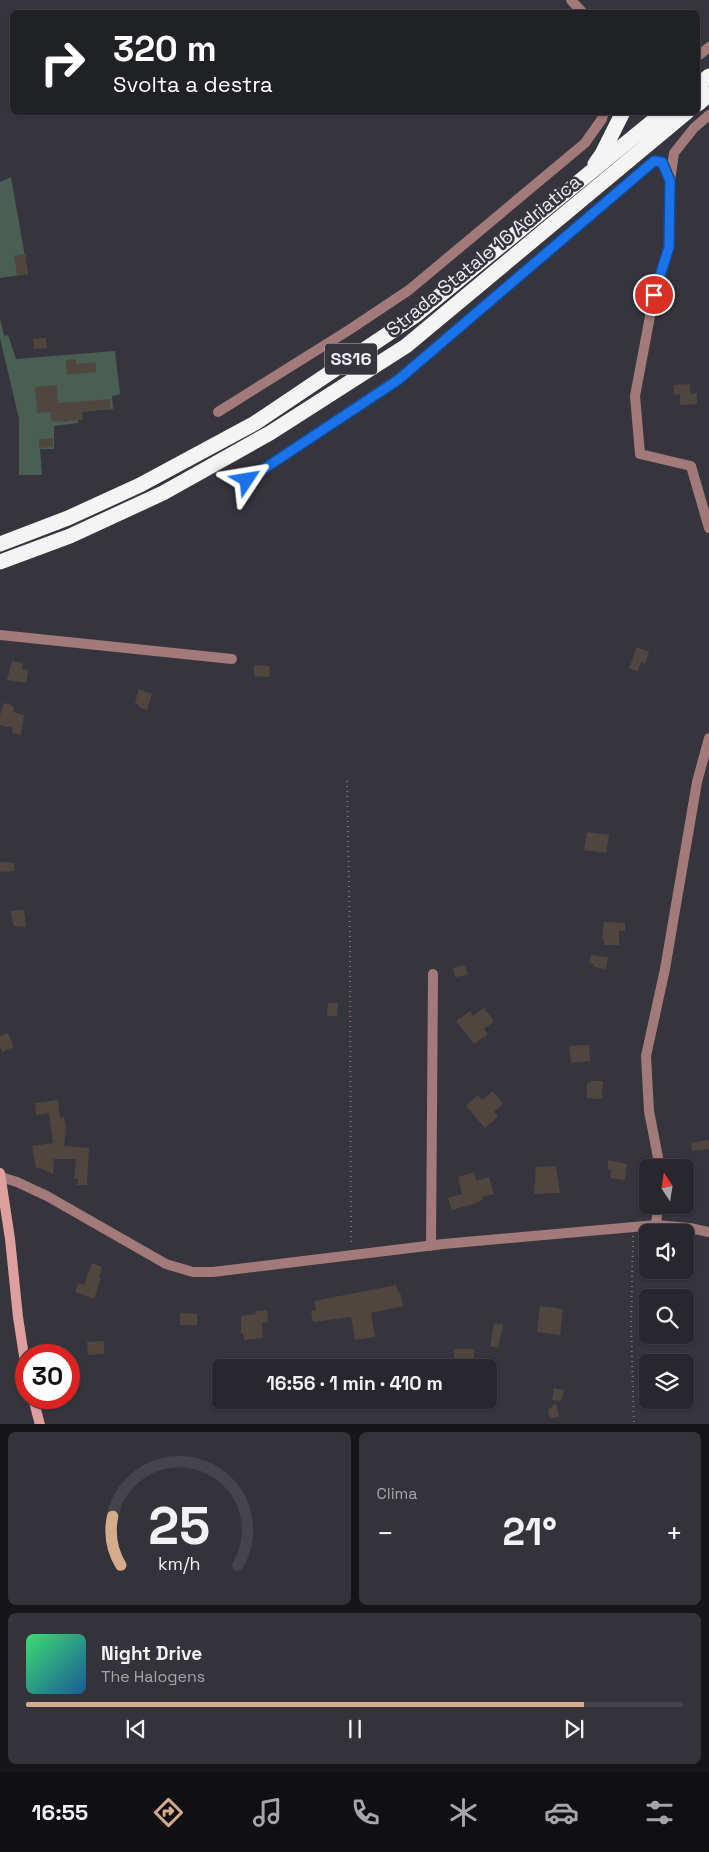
<!DOCTYPE html>
<html lang="it">
<meta charset="utf-8">
<style>
:root{--surface:#28272e;--page:#34333a;--text:#f1f3f6;--muted:#a5a5aa;--line:#44444a;--accent:#d6ab8b}
body{margin:0;font-family:"Space Grotesk",sans-serif;background:var(--page);color:var(--text);height:100vh;display:flex;flex-direction:column;font-size:19px;white-space:nowrap}
*{box-sizing:border-box;margin:0}
p{font-size:16px;color:var(--muted)}
.icon{flex:none;width:28px;height:28px;fill:none;stroke:currentColor;stroke-width:2;stroke-linecap:round;stroke-linejoin:round}
.map{position:relative;height:1424px;overflow:hidden}
.details{display:flex;flex-direction:column;gap:8px;padding:8px;background:#161519;flex:1}
.details>*{flex:none}
.guide{position:absolute;left:10px;top:10px;width:690px;height:105px;border-radius:8px;box-shadow:0 1px 4px #0004,0 0 0 1px var(--line);background:#202124;color:#fff;overflow:hidden}
.needle{width:32px;rotate:348deg}
.fabs{position:absolute;left:639px;top:1159px;display:grid;gap:10px}
.fabs a{display:grid;place-items:center;width:55px;height:55px;border-radius:8px;background:var(--surface);box-shadow:0 1px 4px #0004,0 0 0 1px var(--line);font-size:25px}
.speed{position:absolute;left:15px;top:1344px;display:flex;gap:10px;font-size:25px;font-weight:700;text-align:center}
.speed>*{display:grid;place-content:center;width:65px;height:65px;border-radius:50%;background:var(--surface);box-shadow:0 1px 4px #0004,0 0 0 1px var(--line);line-height:1}
.speed .limit{border:8px solid #d22;background:#fff;color:#111}
.pin{position:absolute;display:grid;place-items:center;width:42px;height:42px;color:#fff;margin:-21px;border:2px solid #fff;border-radius:50%;box-shadow:0 1px 5px #0007}
.me{position:absolute;width:55px;margin:-28px;rotate:57deg;stroke-linejoin:round;filter:drop-shadow(0 0 4px #0008)}
.turn{display:flex;align-items:center;gap:18px;height:105px;padding:0 20px;font-size:22px}
.turn .icon{width:65px;height:65px;stroke-width:2.5}
.turn b{display:block;font-size:35px;line-height:42px}
.big{font-size:38px;font-weight:600;line-height:1.1}
.details .widget{flex:1;display:flex;flex-direction:column;justify-content:center;gap:8px;min-width:0;padding:0 18px;border-radius:8px;background:var(--page)}
.details .dial{align-items:center;gap:0}
.dial svg{height:130px;overflow:visible;fill:none;stroke:var(--line);stroke-width:7;stroke-linecap:round;text-anchor:middle}
.dial text{fill:var(--text);stroke:none}
.song{display:flex;align-items:center;gap:15px}
.cover{width:60px;height:60px;border-radius:8px;background:linear-gradient(135deg,hsl(140 70% 55%),hsl(210 70% 35%))}
.played{height:5px;border-radius:2px;background:linear-gradient(90deg,var(--accent) 85%,var(--line) 85%)}
.keys{display:flex;justify-content:space-around;direction:ltr}
.heat{display:flex;justify-content:space-between;align-items:center;font-size:28px;direction:ltr}
.details .tiles{flex:1;display:grid;gap:8px;grid-template-columns:1fr 1fr}
.widget:last-child{grid-column:span 2}
.trip{position:absolute;left:212px;top:1359px;width:285px;height:50px;border-radius:8px;background:var(--surface);box-shadow:0 1px 4px #0004,0 0 0 1px var(--line);font-weight:600;line-height:50px;text-align:center}
.dock{display:flex;height:80px;justify-content:space-around;align-items:center;background:#101012;color:var(--muted)}
.dock .icon{width:35px;height:35px}
.dock .on{color:var(--accent)}
.dock b{font-size:22px;color:var(--text)}
.map>svg:first-child{display:block}
</style>
<div class="map">
<svg width="709" height="1425" viewBox="0 0 709 1425">
<rect width="100%" height="100%" fill="#36343d"/>
<path fill="#4a5f54" d="M11 177 28 274 0 278V182Z
M0 318 4 336 8 335 16 359 115 351 120 394 112 396 113 409 79 412 78 423 54 426V449H40L42 475H19V419L0 338Z"/>
<path fill="#504640" d="M26 253 27 274 17 275 14 256Z
M46 338 47 348 34 349 33 339Z
M76 359V364L96 362V372L67 375 66 360Z
M690 384 691 394 697 393V404L680 405V394L674 395V385Z
M57 385 58 403 110 399 111 409 82 411 83 420 67 421V422L51 421V412L37 413 35 387Z
M53 438V447L39 448V439Z
M637 647 649 652 645 664 641 662 638 671 629 668Z
M12 661 23 663 22 669 28 670 26 683 7 680Z
M254 665 270 666 269 677 254 676Z
M139 689 152 694 147 710 139 707V705L135 703Z
M4 703 12 705V707L14 708 13 712 24 715 21 735 12 733 13 728 0 725V715Z
M587 832 609 835 606 853 584 850Z
M0 862 14 863V871L0 872Z
M24 910 26 927 15 926 13 925 11 911Z
M604 922 625 923V931H619V945H604V939H602Z
M591 955 608 957 606 969 594 967V964L589 963Z
M465 965 468 975 455 977 453 968Z
M328 1003H338L337 1016H327Z
M484 1008 494 1021 484 1029 488 1034 474 1044 456 1021 470 1011 473 1016Z
M8 1033 14 1047 2 1052 0 1047V1036Z
M589 1045 590 1061 571 1063 569 1046Z
M590 1081H603L602 1099 587 1098V1083H590Z
M493 1091 503 1104 494 1112 498 1117 485 1128 466 1106 478 1095 482 1100Z
M58 1100 60 1118 64 1117 66 1127 64 1146 89 1148 87 1185H77L78 1179H74L76 1159H54L53 1174 40 1168H36L32 1146 53 1143 49 1113 36 1115 35 1103Z
M709 1140V1149L692 1151 691 1143Z
M608 1160 627 1164 625 1180 610 1178 611 1170H608Z
M556 1166 560 1193 534 1194 536 1167Z
M474 1172 476 1181 489 1177 494 1194 482 1197V1200L474 1204 452 1210 448 1198 462 1194 458 1177Z
M92 1263 102 1267 99 1277 101 1278 94 1299 75 1292 78 1283 84 1285Z
M396 1285 398 1293 400 1292 403 1306 371 1313 375 1337 355 1340 351 1317 313 1322 311 1311 316 1310 314 1301Z
M540 1306 563 1309 560 1335 537 1332Z
M267 1310 268 1322 262 1323 263 1338 244 1340 243 1333H241V1316L256 1314 255 1311Z
M180 1313 197 1314V1325H180Z
M494 1323 503 1325 498 1348 490 1346Z
M104 1341V1354L88 1355 87 1342Z
M454 1349H474V1368H461V1361H454Z
M554 1388 564 1390 561 1401 552 1400Z
M556 1403 559 1417 550 1418 548 1410Z"/>
<g fill="none" stroke-linecap="round" stroke-linejoin="round">
<path stroke="#78767e" stroke-width="2" stroke-dasharray="1 4" stroke-linecap="butt" d="M347 781 350 940 351 1246
M633 1236 631 1325 634 1425"/>
<path stroke="#a17a79" stroke-width="10" d="M571 0 582 12
M698 56 709 47
M709 115 694 128 674 153 670 181 669 247 654 295 635 396 640 454 691 466 709 528
M218 412 349 330 409 290 585 143 602 119 604 112
M247 480 398 379 654 161 662 162 670 181
M0 635 232 659
M660 1168 649 1111 646 1056 665 969 697 782 709 738
M1 1177 17 1182 47 1196 166 1264 193 1272H213L443 1244 656 1225 658 1205
M656 1225 690 1228 709 1232
M431 1246 433 974"/>
<path stroke="#dda09f" stroke-width="10" d="M0 1173 10 1239 18 1317 26 1369
M33 1398 40 1425"/>
<path stroke="#f4f4f4" stroke-width="15" d="M698 85 709 76
M698 104 709 94
M595 164 602 154 623 112
M0 544 68 518 140 485 255 423 416 315 664 112
M0 562 70 536 163 493 270 433 406 346 687 112"/>
</g>
<g fill="none" stroke-linecap="round" stroke-linejoin="round">
<defs>
<path id="route" d="M247 480 398 380 654 161 662 162 670 181 669 247 654 295"/>
</defs>
<use href="#route" stroke="#114b97" stroke-width="12"/>
<use href="#route" stroke="#1a73e8" stroke-width="9"/>
</g>
<g text-anchor="middle" stroke-width="5" stroke-linejoin="round" paint-order="stroke">
<rect fill="#36343d" stroke="#b6b5bc" stroke-width="1" x="325" y="343.5" width="52" height="31" rx="4"/>
<g font-size="18" font-weight="bold" fill="#edecf2">
<text x="351" y="365">SS16</text>
</g>
<g font-size="19" fill="#edecf2" stroke="#36343d">
<text transform="translate(483 255) rotate(-39)" y="7">Strada Statale 16 Adriatica</text>
</g>
</g>
</svg>
<div class="fabs">
<a><svg class="needle" viewBox="-14 -14 28 28"><path d="M0-13l5 13h-10z" fill="#e53935"/><path d="M0 13l5-13h-10z" fill="#a5a5aa"/></svg></a>
<a><svg class="icon" aria-label="sound" viewBox="0 0 24 24"><path d="M4 9h4l5-4v14l-5-4H4zM17 9q2 3 0 6"/></svg></a>
<a><svg class="icon" aria-label="search" viewBox="0 0 24 24"><circle cx="10" cy="10" r="6"/><path d="M15 15l6 6"/></svg></a>
<a><svg class="icon" aria-label="layers" viewBox="0 0 24 24"><path d="M12 4l9 5-9 5-9-5zM3 14l9 5 9-5"/></svg></a>
</div>
<div class="speed"><div class="limit">30</div></div>
<div class="pin" style="left:654px;top:295px;background:#d93025"><svg class="icon" aria-label="arrive" viewBox="0 0 24 24"><path d="M6 21V4h12l-3 4 3 4H6"/></svg></div>
<svg class="me" style="left:247px;top:480px" viewBox="-20 -20 40 40"><path d="M0-17L14 15 0 8-14 15z" fill="#1a73e8" stroke="#fff" stroke-width="4"/></svg>
<div class="trip">16:56 · 1 min · 410 m</div>
<div class="guide">
<div class="turn"><svg class="icon" aria-label="right" viewBox="0 0 24 24"><path d="M7 20v-9h11M14 6l5 5-5 5"/></svg><div><b>320 m</b>Svolta a destra</div></div>
</div>
</div>
<section class="details">
<div class="tiles">
<div class="widget dial"><svg viewBox="0 0 100 80">
<path d="M14 69A42 42 0 1 1 86 69"/>
<path d="M14 69A42 42 0 0 1 9 39" stroke="#d6ab8b"/>
<text x="50" y="56" font-size="32" font-weight="700">25</text>
<text x="50" y="72" font-size="11">km/h</text>
</svg></div>
<div class="widget"><p>Clima</p>
<div class="heat"><a>−</a><b class="big">21°</b><a>+</a></div>
</div>
<div class="widget">
<div class="song"><i class="cover"></i><div><b>Night Drive</b><p>The Halogens</p></div></div>
<div class="played"></div>
<div class="keys"><svg class="icon" aria-label="previous" viewBox="0 0 24 24"><path d="M18 5L8 12l10 7zM5 5v14"/></svg><svg class="icon" aria-label="pause" viewBox="0 0 24 24"><path d="M8 5v14M16 5v14"/></svg><svg class="icon" aria-label="next" viewBox="0 0 24 24"><path d="M6 5l10 7-10 7zM19 5v14"/></svg></div>
</div>
</div>
</section>
<nav class="dock">
<b>16:55</b>
<svg class="icon on" aria-label="directions" viewBox="0 0 24 24"><path d="M12 3l9 9-9 9-9-9zM9 14v-3h6M13 9l2 2-2 2"/></svg>
<svg class="icon" aria-label="music" viewBox="0 0 24 24"><path d="M9 18V5l10-2v13"/><circle cx="6" cy="18" r="3"/><circle cx="16" cy="16" r="3"/></svg>
<svg class="icon" aria-label="phone" viewBox="0 0 24 24"><path d="M5 4h4l2 5-3 2q2 4 5 5l2-3 5 2v4C11 20 4 13 5 4z"/></svg>
<svg class="icon" aria-label="climate" viewBox="0 0 24 24"><path d="M12 3v18M4 7l16 10M4 17L20 7"/></svg>
<svg class="icon" aria-label="car" viewBox="0 0 24 24"><path d="M5 17H2v-5l4-1 3-4h7l3 4 3 1v5h-3M9 17h6M6 11h13"/><circle cx="7" cy="17" r="2"/><circle cx="17" cy="17" r="2"/></svg>
<svg class="icon" aria-label="filters" viewBox="0 0 24 24"><path d="M4 7h16M4 17h16"/><circle cx="9" cy="7" r="2"/><circle cx="15" cy="17" r="2"/></svg>
</nav>
